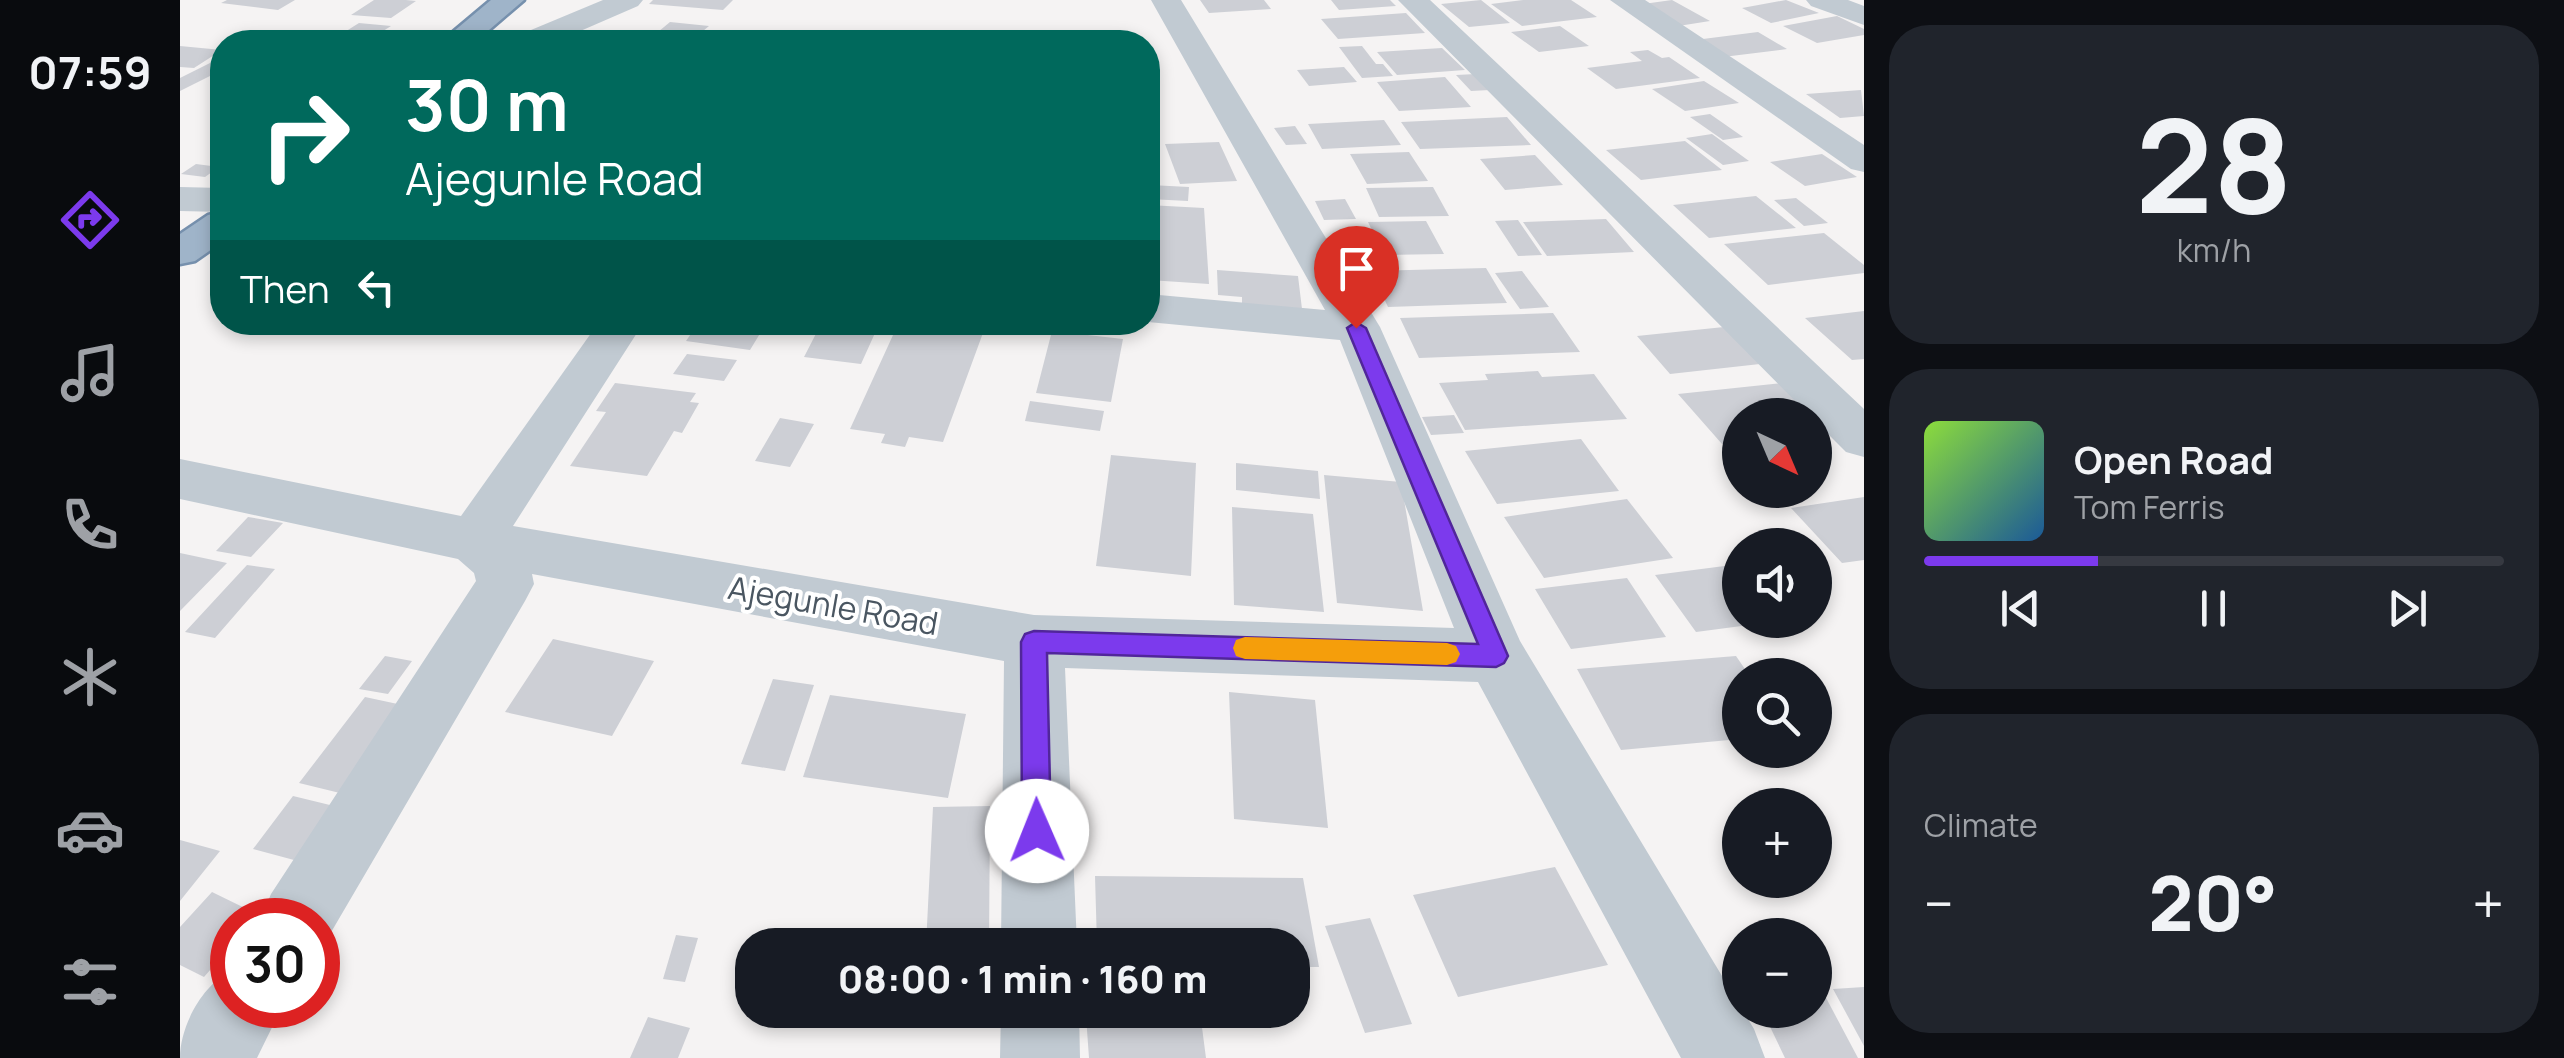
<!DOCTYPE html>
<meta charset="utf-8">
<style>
:root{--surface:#171b24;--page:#20242c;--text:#f1f3f6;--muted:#9ea1a6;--line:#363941;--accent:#7c3aed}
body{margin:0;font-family:Manrope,sans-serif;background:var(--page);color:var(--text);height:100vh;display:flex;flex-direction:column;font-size:38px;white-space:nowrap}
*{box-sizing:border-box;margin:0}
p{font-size:32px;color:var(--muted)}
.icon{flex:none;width:55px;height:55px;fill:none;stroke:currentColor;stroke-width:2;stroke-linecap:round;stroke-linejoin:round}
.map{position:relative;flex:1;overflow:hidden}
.details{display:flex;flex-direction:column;gap:25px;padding:25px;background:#0d0f14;width:700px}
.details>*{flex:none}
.top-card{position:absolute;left:30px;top:30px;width:950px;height:305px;border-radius:40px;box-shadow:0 5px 15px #0003;background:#00695c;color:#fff;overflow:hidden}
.needle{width:65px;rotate:136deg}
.controls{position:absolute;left:1542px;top:398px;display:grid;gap:20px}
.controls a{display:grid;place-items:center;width:110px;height:110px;border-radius:50%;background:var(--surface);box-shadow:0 5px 15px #0003;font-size:50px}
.speed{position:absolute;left:30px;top:898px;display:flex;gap:20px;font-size:50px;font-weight:700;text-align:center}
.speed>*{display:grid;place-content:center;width:130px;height:130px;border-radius:50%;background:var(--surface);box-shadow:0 5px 15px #0003;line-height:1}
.speed .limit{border:15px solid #d22;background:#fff;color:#111}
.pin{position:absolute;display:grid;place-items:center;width:85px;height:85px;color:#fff;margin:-102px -42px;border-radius:50% 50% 50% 0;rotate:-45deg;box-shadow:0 0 10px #0007}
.pin .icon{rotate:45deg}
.me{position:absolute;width:110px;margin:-55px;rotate:359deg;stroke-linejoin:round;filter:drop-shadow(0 0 8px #0008)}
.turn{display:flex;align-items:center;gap:35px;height:210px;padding:0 30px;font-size:45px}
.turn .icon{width:130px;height:130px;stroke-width:2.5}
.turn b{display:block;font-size:70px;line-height:85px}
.then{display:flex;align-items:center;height:95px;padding:0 30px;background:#0003;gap:20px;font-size:38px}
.big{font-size:75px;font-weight:800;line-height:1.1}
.details .card{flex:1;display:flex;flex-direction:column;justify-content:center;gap:15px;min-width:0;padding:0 35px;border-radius:40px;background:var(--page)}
.details .dial{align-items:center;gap:0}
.dial b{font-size:130px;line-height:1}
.song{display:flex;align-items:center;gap:30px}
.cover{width:120px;height:120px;border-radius:15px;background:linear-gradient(135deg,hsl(90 70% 55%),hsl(210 70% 35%))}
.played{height:10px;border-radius:5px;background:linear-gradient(90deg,var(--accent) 30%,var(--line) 30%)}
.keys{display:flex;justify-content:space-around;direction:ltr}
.heat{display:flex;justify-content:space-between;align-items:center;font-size:55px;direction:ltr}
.trip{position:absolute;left:555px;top:928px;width:575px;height:100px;border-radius:40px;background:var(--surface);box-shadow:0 5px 15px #0003;font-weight:800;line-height:100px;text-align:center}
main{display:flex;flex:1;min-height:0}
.menu{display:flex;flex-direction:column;width:180px;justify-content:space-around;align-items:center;background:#090b0e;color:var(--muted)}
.menu .icon{width:70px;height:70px}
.menu .selected{color:var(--accent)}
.menu b{font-size:45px;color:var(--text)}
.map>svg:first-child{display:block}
</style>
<main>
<nav class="menu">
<b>07:59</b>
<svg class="icon selected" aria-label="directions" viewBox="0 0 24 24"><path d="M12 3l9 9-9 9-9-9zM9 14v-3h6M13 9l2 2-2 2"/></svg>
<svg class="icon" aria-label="music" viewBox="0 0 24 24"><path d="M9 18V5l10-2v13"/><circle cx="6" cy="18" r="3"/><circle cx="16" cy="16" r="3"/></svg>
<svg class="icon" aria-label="phone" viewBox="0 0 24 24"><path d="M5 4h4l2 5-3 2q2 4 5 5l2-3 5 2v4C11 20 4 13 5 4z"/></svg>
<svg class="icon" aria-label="climate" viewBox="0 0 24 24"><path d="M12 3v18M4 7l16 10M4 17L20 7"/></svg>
<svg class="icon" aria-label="car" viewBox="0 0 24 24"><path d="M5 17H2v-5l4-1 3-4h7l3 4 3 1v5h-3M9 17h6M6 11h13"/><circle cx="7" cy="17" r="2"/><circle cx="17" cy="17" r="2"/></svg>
<svg class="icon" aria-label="filters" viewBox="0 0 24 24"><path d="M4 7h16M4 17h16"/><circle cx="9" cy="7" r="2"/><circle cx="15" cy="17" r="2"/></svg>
</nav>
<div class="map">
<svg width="1684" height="1058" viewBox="0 0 1684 1058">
<rect width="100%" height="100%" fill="#f5f3f3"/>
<path fill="#cdcfd5" d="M47 0H115L98 10 41 3Z
M194 0H226L236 1 211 18 171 15Z
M473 0H553L543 10 469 4Z
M1020 0H1084L1091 9 1029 13Z
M1151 0H1210L1216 6 1159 10Z
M1301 0 1330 23 1289 27 1261 4Z
M1343 0H1391L1417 17 1342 26 1311 4Z
M1492 0 1530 21 1492 27 1456 5Z
M1606 0 1639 13 1591 23 1562 8Z
M1226 13 1245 33 1158 39 1141 19Z
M1657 16 1684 29V35L1637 43 1603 26Z
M490 22 529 26 517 36 478 32Z
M179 23 211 26 186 42 152 40Z
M1380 26 1409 46 1359 52 1331 32Z
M1578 32 1607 49 1543 57 1515 40Z
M0 46 42 50 14 68 0 67Z
M1182 46 1196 64H1203L1213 76 1182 78 1159 47Z
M1262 48 1285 70 1217 75 1197 52Z
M1468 50 1482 58 1489 57 1520 78 1436 89 1407 68 1462 61 1450 52Z
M42 57V70L0 91V78Z
M1164 67 1177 82 1129 86 1117 70Z
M1296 74 1310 90 1291 91 1276 75Z
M1265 77 1291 107 1219 111 1197 82Z
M1524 81 1559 103 1505 111 1472 89Z
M1681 90 1684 116 1660 118 1626 94Z
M1530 114 1563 137 1543 140 1510 117Z
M1327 117 1351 145 1240 149 1221 122Z
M1204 120 1221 145 1142 149 1128 124Z
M1115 126 1127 144 1106 145 1094 128Z
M1532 134 1569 161 1543 165 1506 138Z
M1505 141 1542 170 1461 180 1426 150Z
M1039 142 1057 181 1000 184 985 144Z
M1229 152 1248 181 1187 184 1170 154Z
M1642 154 1677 177 1625 186 1590 162Z
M1355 155 1383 185 1325 190 1300 159Z
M16 164 39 167 25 177 1 174Z
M970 185 1009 187 1008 201 969 199Z
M1253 187 1269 216 1199 217 1186 188Z
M1576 196 1616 228 1529 238 1493 205Z
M1616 198 1648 223 1624 226 1594 200Z
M1165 199 1176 219 1144 220 1135 201Z
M968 205 1024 208 1029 284 969 280Z
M1426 219 1454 252 1367 256 1343 222Z
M1338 220 1362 255 1338 256 1315 221Z
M1246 221 1264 254 1204 255 1188 222Z
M1644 233 1684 265V273L1588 285 1544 244Z
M1306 268 1327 303 1208 307 1191 271Z
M1037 270 1118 276 1122 309 1062 305V297L1038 295Z
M1342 271 1369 307 1340 309 1315 273Z
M1684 311V359L1672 360 1625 318Z
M1373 313 1400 352 1239 358 1220 318Z
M519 322H587L570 350 506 341Z
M642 322H700L681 364 624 357Z
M719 322H807L763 442 729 437 725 447 701 443 705 434 670 429Z
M1544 327 1580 364 1490 374 1457 336Z
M872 331 943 339 931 402 856 393Z
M507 354 557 360 544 381 493 374Z
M1358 371 1362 377 1414 374 1447 419 1285 430 1259 383 1308 380 1305 374Z
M435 383 516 393 510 402 519 403 502 433 494 431 467 476 390 466 426 412 416 411Z
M1603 383 1634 415H1560V442L1542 444 1498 394Z
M850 401 924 411 920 431 845 421Z
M1274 415 1284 433 1251 435 1242 417Z
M600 418 634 424 610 467 575 461Z
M1401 439 1439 491 1317 504 1285 451Z
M931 455 1016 463 1011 576 916 566Z
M1056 463 1138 471 1140 499 1056 490Z
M1144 475 1221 482 1243 611 1157 603Z
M1684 497V560L1662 563 1611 508Z
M1447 499 1493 558 1364 578 1324 517Z
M1052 507 1133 514 1144 612 1054 605Z
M68 517 103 523 71 557 36 551Z
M0 553 47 563 0 611Z
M1560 564V620L1592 622 1516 632 1475 575Z
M67 565 95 569 35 638 5 632Z
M1447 578 1486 637 1391 649 1355 589Z
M373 639 474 661 432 736 325 712Z
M205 656 232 661 208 694 179 689Z
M1556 656 1569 675H1560V739L1441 750 1397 669Z
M593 679 634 685 605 771 561 764Z
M1049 692 1135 700 1148 828 1054 819Z
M650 695 786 714 768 798 623 777Z
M185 697 227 706 164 794 119 783Z
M113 796 154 806 114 860 73 849Z
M810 806 809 945H746L753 807Z
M0 840 40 851 0 901Z
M1375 867 1428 965 1278 997 1233 895Z
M915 876 1123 878 1139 967H1112V945H917Z
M32 892 79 915 75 920H52V945L24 977 0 965V927Z
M1190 918 1232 1024 1185 1033 1145 926Z
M496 935 518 938 505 982 483 979Z
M1684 987V1046L1653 989Z
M1635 994H1644L1678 1058H1605L1582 1010H1635Z
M1020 1012 1026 1058H909L906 1016Z
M468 1017 510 1028 498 1058H450Z"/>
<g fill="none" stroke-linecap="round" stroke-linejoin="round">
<defs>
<path id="trunk" d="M311 0H344L295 42H261Z
M42 212V242L15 261 0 264V234L28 215Z"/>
</defs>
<use href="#trunk" stroke="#7690ad" stroke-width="5"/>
<path fill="#c1cad2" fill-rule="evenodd" d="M423 0H463L458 6 375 42H334L339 35Z
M971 0H1001L1200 327 1340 641 1574 1029 1585 1058H1501L1298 682 885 668 897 945H821L824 661 352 574 354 584 345 601 143 946 138 949V920H80L91 894 296 581 294 573 278 559 0 499V459L281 516 419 322H464L333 526 854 615 1274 628 1160 340 968 322V294L1145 310Z
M1218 0H1250L1684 409V457L1666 452 1635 421V415H1629Z
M1430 0H1465L1684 145V172L1671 169Z
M1626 0H1668L1684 6V25L1631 6Z
M0 187 42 188V212L0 211Z
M52 971V1005H103L77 1058H0C0 1026 23 983 52 971Z
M821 1010H899L900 1058H820Z"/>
<use href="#trunk" fill="#9fb4c9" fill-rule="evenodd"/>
</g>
<path fill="#7c3aed" stroke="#51269a" stroke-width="2.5" d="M1176 322 1186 328 1328 656 1324 663 1316 667 867 653 871 831 867 841 857 845 847 841 842 831 841 642 845 634 854 631 1298 644 1167 328Z"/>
<path fill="#f59e0b" d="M1065 637 1267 643 1276 646 1280 654 1276 662 1267 665 1065 659 1056 656 1053 648 1056 640Z"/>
<g text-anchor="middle" stroke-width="8" stroke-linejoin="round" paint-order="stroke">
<g font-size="32" fill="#4a5661" stroke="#fff">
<text transform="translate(653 606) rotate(10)" y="11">Ajegunle Road</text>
</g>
</g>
</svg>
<div class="controls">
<a><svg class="needle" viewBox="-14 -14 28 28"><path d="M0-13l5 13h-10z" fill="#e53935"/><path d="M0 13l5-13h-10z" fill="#9ea1a6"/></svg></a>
<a><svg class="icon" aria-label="sound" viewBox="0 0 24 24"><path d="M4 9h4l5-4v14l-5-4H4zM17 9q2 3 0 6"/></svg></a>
<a><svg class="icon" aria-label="search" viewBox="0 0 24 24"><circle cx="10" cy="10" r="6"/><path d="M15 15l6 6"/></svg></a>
<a>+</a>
<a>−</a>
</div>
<div class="speed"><div class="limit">30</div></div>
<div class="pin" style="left:1176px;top:328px;background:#d93025"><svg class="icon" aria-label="arrive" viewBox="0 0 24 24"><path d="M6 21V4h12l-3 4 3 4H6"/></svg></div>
<svg class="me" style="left:857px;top:831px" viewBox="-20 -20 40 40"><circle r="19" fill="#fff"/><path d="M0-13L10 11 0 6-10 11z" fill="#7c3aed"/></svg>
<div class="trip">08:00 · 1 min · 160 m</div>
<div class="top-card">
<div class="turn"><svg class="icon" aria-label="right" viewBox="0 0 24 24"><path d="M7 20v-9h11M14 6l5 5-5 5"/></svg><div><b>30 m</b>Ajegunle Road</div></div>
<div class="then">Then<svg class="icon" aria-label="left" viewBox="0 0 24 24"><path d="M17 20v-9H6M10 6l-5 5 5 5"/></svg></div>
</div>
</div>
<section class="details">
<div class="card dial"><b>28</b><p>km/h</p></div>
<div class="card">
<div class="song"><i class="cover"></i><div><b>Open Road</b><p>Tom Ferris</p></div></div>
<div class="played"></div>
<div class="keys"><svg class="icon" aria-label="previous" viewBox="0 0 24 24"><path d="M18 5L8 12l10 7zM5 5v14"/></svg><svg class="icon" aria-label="pause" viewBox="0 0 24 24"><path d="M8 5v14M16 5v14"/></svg><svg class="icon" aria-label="next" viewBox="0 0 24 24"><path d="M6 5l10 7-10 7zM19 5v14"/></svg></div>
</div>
<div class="card"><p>Climate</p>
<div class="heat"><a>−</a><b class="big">20°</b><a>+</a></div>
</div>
</section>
</main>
